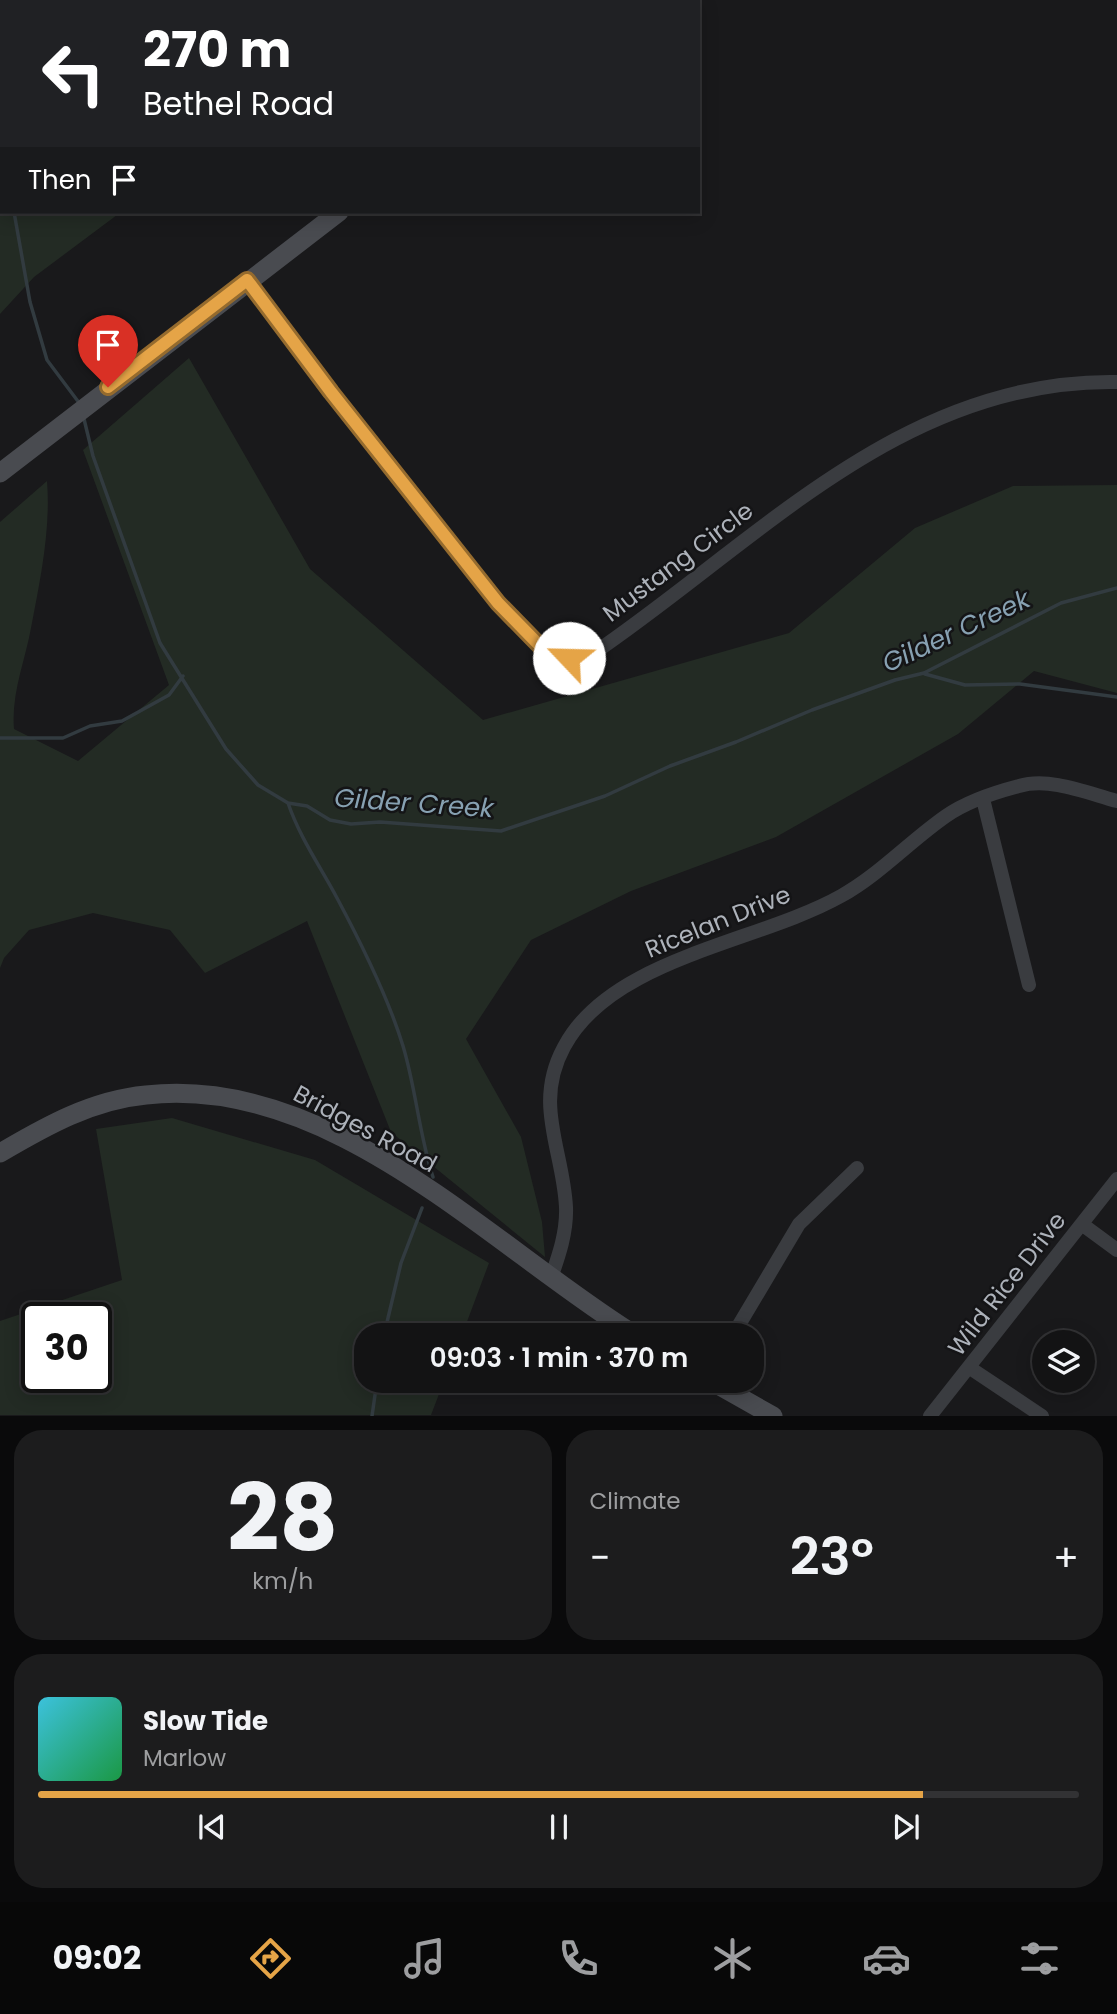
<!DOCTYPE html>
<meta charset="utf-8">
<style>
:root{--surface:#131314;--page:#1c1c1d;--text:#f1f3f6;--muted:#9d9ea0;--line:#323234;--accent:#e5a447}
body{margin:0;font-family:Poppins,sans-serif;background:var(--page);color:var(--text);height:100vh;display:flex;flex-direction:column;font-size:26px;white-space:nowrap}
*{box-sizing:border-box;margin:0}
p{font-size:23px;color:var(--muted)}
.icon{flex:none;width:38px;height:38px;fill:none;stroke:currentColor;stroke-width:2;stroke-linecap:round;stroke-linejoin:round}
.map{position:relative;height:1416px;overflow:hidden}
.panel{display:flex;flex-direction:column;gap:14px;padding:14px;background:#0a0a0b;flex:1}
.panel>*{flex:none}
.hud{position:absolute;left:0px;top:0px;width:700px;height:214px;box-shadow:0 4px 18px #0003,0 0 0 2px var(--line);background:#202124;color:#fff;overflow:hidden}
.buttons{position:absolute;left:1032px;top:1330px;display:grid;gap:14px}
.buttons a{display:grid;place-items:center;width:63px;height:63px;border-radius:50%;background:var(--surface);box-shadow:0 4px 18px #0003,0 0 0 2px var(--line);font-size:35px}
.speed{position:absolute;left:21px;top:1302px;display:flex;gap:14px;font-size:35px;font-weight:700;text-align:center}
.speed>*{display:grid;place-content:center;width:91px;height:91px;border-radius:50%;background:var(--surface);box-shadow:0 4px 18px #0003,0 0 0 2px var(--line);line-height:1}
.speed .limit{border:4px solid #111;border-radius:10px;background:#fff;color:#111}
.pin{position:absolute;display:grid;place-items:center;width:60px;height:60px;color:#fff;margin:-72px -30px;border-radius:50% 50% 50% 0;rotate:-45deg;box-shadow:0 0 7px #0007}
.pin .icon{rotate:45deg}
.me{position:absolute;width:77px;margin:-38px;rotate:294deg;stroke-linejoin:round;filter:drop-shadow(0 0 5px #0008)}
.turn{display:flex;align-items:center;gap:24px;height:147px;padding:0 28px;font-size:32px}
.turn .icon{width:91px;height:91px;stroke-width:2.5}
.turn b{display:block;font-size:49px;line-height:60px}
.then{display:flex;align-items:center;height:66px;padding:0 28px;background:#0003;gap:14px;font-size:26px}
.big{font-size:52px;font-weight:600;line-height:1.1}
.panel .card{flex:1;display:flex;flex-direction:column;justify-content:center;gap:10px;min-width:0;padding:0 24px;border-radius:28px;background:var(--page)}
.panel .dial{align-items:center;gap:0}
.dial b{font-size:91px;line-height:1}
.song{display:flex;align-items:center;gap:21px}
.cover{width:84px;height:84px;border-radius:10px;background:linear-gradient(135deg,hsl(190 70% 55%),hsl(140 70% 35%))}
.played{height:7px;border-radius:4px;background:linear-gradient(90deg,var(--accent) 85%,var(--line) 85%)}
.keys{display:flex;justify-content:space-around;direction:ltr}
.heat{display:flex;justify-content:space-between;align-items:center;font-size:38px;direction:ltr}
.panel .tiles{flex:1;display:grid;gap:14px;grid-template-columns:1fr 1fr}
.card:last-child{grid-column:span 2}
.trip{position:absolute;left:354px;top:1323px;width:410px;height:70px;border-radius:28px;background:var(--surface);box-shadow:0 4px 18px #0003,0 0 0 2px var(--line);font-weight:600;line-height:70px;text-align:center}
.tabs{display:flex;height:112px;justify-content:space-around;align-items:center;background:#080808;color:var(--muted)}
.tabs .icon{width:49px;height:49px}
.tabs .current{color:var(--accent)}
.tabs b{font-size:32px;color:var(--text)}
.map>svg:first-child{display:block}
</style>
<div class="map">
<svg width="1117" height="1416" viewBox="0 0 1117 1416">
<rect width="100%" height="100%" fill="#19191b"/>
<path fill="#232b24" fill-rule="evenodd" d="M0 0 275 2H2V212H121L34 277 0 314Z
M189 358 310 569 483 720 789 633 915 528 1013 486 1117 485V693L1034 671 958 734 776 837 631 891 531 940 466 1039 521 1137 542 1222 545 1257 391 1132 307 921 205 973 170 930 93 913 29 930 4 958 0 968V522L47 481C51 529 40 581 31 628 25 661 11 694 14 729L78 761 169 685 83 450Z
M172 1118 315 1160 489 1263 462 1335H366V1381H444L431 1415H0V1321L122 1280 96 1129ZM37 1318H96V1377H37Z"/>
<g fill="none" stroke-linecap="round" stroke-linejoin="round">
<path stroke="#323b40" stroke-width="3.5" d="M0 144 2 153
M14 212 30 302 47 360 80 404
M84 419 93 456 160 643 226 749 258 785 288 803 307 806 330 820 351 824 380 822 501 831 605 796 670 766 736 742 812 710 895 680 924 673 1061 603 1117 588
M925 674 965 685 1020 684 1117 697
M0 738H63L90 726 122 721 169 695 183 676
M288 803C300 838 320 866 337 898 360 941 389 1000 403 1046 416 1089 419 1134 433 1177
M384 1335 401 1263 422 1208
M372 1416 377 1381"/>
<path stroke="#3a3c40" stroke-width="7" d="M205 0 206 2
M0 164H2"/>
<path stroke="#3a3c40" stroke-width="14" d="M487 0 488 2
M247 280 331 392 498 603 536 643 550 653 569 658 594 653C757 542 903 378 1117 382
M983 799 1029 985
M1083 1225 1117 1250
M551 1278C559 1255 567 1232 566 1207 563 1149 533 1104 564 1047 611 958 757 943 841 896 879 875 910 841 946 816 966 802 996 792 1019 786 1050 777 1087 793 1117 801
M733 1335 799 1224 857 1168
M970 1368 1042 1416
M930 1416 1117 1179"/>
<path stroke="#494b50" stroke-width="19" d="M631 2 635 0
M0 473 339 212
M0 1153C46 1126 92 1100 146 1095 331 1074 490 1245 635 1335
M711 1381 773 1416"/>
</g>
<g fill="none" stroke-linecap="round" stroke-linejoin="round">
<defs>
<path id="route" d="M108 387 247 280 331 392 498 603 542 648 569 658"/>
</defs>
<use href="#route" stroke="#956b2e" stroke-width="18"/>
<use href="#route" stroke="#e5a447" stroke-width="12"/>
</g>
<g text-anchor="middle" stroke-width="5" stroke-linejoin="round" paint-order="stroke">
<g font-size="24" fill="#adb2ba" stroke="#141416">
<text transform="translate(678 562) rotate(-37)" y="8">Mustang Circle</text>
<text transform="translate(718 922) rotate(-22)" y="8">Ricelan Drive</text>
<text transform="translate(365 1129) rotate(28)" y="8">Bridges Road</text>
<text transform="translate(1007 1284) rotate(-52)" y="8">Wild Rice Drive</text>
</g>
<g font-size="26" font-style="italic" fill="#87a1b2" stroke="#141416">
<text transform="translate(956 631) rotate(-25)" y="9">Gilder Creek</text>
<text transform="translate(414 803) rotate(4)" y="9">Gilder Creek</text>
</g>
</g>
</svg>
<div class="buttons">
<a><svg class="icon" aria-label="layers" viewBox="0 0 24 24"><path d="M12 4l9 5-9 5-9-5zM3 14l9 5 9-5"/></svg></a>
</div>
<div class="speed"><div class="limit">30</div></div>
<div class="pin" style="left:108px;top:387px;background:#d93025"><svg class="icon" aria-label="arrive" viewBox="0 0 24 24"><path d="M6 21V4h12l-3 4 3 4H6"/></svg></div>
<svg class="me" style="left:569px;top:658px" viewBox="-20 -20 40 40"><circle r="19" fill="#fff"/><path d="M0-13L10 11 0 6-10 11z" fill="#e5a447"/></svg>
<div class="trip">09:03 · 1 min · 370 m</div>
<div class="hud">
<div class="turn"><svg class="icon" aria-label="left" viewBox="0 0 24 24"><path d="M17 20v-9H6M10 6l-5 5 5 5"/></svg><div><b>270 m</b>Bethel Road</div></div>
<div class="then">Then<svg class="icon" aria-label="arrive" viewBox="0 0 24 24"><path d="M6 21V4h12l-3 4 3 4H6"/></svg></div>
</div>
</div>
<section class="panel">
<div class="tiles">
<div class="card dial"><b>28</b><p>km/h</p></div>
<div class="card"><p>Climate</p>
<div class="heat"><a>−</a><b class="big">23°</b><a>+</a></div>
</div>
<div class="card">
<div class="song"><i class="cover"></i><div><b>Slow Tide</b><p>Marlow</p></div></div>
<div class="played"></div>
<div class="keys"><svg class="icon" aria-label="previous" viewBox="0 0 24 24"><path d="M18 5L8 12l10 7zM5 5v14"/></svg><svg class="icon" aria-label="pause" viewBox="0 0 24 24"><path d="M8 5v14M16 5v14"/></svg><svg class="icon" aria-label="next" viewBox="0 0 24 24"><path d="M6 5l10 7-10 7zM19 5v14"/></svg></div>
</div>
</div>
</section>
<nav class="tabs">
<b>09:02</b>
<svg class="icon current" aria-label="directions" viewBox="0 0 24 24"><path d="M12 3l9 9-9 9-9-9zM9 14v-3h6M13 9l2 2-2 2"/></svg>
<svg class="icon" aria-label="music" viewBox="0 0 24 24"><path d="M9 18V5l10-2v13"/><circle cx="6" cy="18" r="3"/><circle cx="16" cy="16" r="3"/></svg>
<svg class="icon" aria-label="phone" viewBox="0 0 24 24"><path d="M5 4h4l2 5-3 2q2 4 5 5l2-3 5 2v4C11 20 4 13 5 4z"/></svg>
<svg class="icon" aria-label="climate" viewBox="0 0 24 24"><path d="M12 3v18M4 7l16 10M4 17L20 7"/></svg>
<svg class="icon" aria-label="car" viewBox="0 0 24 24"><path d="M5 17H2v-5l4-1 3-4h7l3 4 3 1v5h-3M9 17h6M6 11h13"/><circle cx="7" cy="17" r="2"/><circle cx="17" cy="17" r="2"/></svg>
<svg class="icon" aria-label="filters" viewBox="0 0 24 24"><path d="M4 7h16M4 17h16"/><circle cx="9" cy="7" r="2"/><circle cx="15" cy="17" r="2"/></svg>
</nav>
